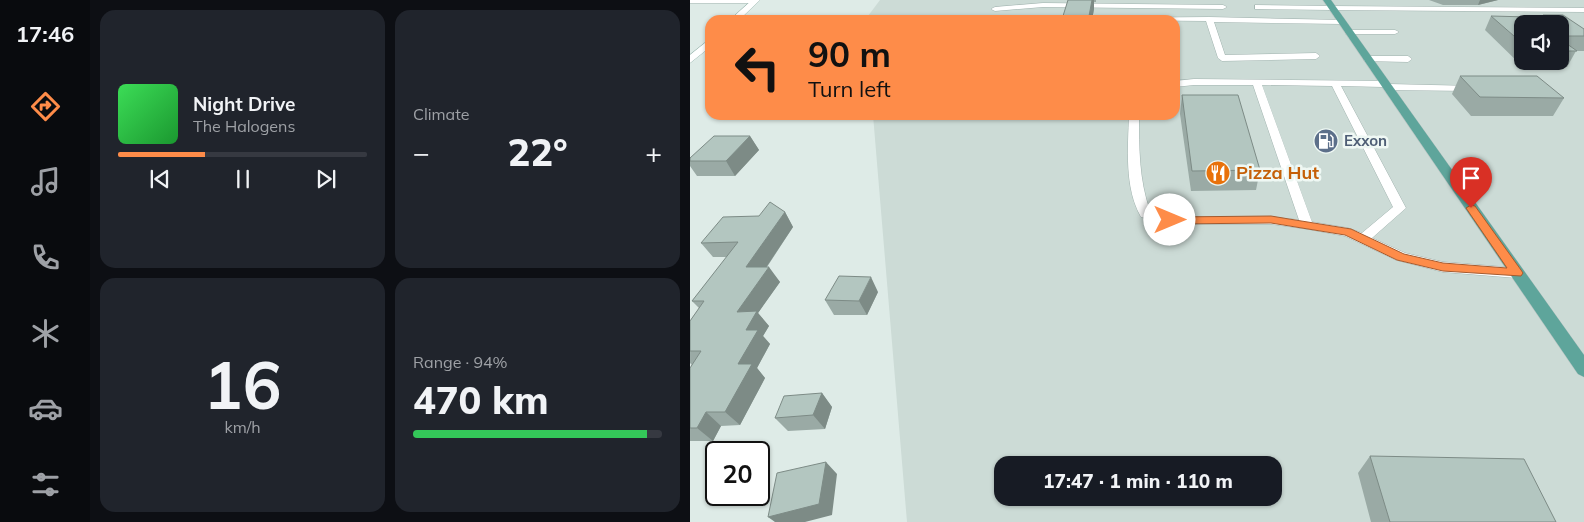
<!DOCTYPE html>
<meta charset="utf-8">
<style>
:root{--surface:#171b24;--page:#20242c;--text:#f1f3f6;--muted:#9ea1a6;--line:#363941;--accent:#fe8c49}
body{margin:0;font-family:Mulish,sans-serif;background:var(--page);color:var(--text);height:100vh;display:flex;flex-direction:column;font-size:19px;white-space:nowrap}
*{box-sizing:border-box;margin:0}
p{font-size:16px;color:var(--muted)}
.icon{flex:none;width:28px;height:28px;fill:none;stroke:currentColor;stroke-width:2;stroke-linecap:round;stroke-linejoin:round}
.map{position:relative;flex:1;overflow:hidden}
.details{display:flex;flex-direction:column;gap:10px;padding:10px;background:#0d0f14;width:600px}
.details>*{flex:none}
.top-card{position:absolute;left:15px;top:15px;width:475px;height:105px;border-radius:15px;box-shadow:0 1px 4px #0004;background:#fe8c49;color:#111;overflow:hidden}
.controls{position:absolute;left:824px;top:15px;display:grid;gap:10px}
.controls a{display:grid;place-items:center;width:55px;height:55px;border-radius:10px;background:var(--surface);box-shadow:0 1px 4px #0004;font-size:25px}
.speed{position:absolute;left:15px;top:441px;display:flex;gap:10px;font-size:25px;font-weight:700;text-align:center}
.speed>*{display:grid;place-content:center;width:65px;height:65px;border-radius:50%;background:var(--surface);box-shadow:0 1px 4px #0004;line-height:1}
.speed .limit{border:2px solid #111;border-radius:8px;background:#fff;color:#111}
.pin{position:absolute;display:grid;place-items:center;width:42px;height:42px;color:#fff;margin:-51px -21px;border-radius:50% 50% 50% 0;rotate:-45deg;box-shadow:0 0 5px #0007}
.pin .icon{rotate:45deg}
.me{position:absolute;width:55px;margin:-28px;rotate:90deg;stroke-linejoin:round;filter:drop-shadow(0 0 4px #0008)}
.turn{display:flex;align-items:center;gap:18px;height:105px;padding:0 20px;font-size:22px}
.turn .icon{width:65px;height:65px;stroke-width:2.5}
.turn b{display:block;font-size:35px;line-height:42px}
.big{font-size:38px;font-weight:800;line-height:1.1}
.details .widget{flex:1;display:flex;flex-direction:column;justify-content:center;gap:8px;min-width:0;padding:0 18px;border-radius:15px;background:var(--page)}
.details .dial{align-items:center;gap:0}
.dial b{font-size:65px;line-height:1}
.song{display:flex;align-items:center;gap:15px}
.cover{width:60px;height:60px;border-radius:8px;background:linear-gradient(135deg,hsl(130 70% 55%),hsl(130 70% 35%))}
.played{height:5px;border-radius:2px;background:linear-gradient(90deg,var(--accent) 35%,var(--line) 35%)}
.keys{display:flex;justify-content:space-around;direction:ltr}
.heat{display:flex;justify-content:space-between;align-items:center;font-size:28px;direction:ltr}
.charge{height:8px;border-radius:4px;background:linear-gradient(90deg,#34c759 94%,var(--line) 0)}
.details .tiles{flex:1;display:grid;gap:10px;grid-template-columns:repeat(2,1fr)}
.trip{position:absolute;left:304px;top:456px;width:288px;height:50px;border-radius:15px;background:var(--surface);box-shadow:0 1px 4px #0004;font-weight:800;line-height:50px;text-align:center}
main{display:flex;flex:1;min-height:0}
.tabs{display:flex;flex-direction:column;width:90px;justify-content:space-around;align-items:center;background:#090b0e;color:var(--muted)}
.tabs .icon{width:35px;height:35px}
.tabs .active{color:var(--accent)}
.tabs b{font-size:22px;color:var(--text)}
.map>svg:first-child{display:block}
</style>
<main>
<nav class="tabs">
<b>17:46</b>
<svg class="icon active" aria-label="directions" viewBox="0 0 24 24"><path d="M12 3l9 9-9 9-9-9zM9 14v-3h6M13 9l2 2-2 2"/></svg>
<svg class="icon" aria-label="music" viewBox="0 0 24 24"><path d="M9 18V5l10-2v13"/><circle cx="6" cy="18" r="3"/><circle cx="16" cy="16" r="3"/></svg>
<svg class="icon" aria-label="phone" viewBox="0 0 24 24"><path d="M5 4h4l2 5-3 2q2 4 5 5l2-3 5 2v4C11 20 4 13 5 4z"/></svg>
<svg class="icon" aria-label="climate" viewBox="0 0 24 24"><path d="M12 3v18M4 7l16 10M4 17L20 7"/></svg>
<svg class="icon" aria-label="car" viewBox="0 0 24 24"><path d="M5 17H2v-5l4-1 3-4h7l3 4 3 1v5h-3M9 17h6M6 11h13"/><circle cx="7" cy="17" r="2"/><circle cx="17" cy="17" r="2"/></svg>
<svg class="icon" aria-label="filters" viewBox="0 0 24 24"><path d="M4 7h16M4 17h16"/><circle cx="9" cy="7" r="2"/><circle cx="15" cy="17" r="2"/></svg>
</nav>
<section class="details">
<div class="tiles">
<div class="widget">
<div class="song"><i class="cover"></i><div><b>Night Drive</b><p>The Halogens</p></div></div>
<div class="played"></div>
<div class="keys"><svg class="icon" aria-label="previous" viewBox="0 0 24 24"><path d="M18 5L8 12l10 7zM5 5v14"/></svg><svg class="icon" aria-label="pause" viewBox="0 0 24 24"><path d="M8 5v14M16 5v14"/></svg><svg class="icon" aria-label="next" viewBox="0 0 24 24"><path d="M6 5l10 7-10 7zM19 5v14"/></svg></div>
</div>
<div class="widget"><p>Climate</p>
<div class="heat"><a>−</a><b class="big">22°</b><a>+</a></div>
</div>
<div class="widget dial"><b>16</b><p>km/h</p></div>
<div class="widget"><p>Range · 94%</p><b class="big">470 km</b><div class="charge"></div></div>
</div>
</section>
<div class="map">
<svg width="894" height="522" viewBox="0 0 894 522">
<rect width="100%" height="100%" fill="#deebe7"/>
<path fill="#ccdbd6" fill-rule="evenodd" d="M190 0H894V522H217L183 115H485V20H175ZM832 24H870V61H832ZM312 465H582V498H312Z"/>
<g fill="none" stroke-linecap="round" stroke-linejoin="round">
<defs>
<path id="lane" d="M353 3 533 5 537 7 533 9 353 7 305 11 301 9 305 7Z
M565 5 642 6 646 8 642 10 568 9H565Z
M519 17 652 20 656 22 652 24 524 22 535 55 626 53 630 56 626 59 532 61 528 58 516 21 415 20 419 18Z
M656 30H705L709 32 705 34H656Z
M677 56H718L722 59 718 62 674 61V57Z
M504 79 695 81 699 84 784 86V90L781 91 697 90 693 87 651 86 716 208 682 238 715 253 753 262 827 268 832 269 834 273 832 277 827 278 753 272 706 260 655 236 617 229 581 224H480L451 217C434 188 438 147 439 115H449C449 148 449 180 460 211 508 223 560 213 609 220L563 85H504L485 87V81ZM572 85 642 86 703 207 672 233 658 228 622 222Z"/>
<path id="street" d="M0 0H67L68 1 64 3H0Z
M639 6 894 8V12L642 10H639Z"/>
<path id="secondary" d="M62 0H70L49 20H40Z
M20 39V47L0 63V55Z"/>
<path id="primary" d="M633 0H641L894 355V377L888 374Z"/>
</defs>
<use href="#lane" stroke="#a1b3af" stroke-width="1"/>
<use href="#street" stroke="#a1b3af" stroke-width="1"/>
<use href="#secondary" stroke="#9cb8b1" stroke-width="1"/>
<use href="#primary" stroke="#c0c8c7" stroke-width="1"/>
<use href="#lane" fill="#fff" fill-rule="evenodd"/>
<use href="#street" fill="#fff" fill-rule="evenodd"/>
<use href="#secondary" fill="#fff" fill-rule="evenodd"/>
<use href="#primary" fill="#5ea59b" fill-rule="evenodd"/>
</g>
<path fill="#9aaaa5" d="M378 0H406V2H404V9L402 20H373V16Z
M739 0H808L788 5H753Z
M853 15 894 29V51H886L877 67H833L795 30 801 16 832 24V61H870V24H848Z
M770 76 874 98 863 116H781L762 94Z
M492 95 570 170 566 190 501 191 490 114Z
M60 136 69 150 45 176H7L0 166V158Z
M95 212 103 227 77 267 90 282 68 313 79 326 73 336 80 344 67 368 75 378 50 425 31 426 23 441H0V368L2 365 0 363V321L9 308 2 301 37 257H23L11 243 69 216Z
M188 292 177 315H144L135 300Z
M132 393 142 407 135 429 98 431 85 418Z
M680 456 866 522H681L668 473Z"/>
<path fill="#7d8b86" d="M402 0H404V9L402 20H399V16Z
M790 0H808L788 5Z
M60 136 69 150 45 176 36 161Z
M95 212 103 227 67 281 56 267Z
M79 267 90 282 68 313 79 326 73 336 80 344 67 368 75 378 50 425 35 412 56 330 47 312Z
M181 277 188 292 177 315 169 301Z
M132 393 142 407 135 429 123 415Z
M16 412 31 426 23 441 7 428Z
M136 462 147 474 142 515 115 522H85L78 517Z"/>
<path fill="#b3c6c0" stroke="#7d8b86" d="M378 0H402L399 16H373Z
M853 15H873L894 29V36H870V24H851Z
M801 16 838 17 848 24H832V43Z
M870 39 887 51H870Z
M770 76H847L874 98 790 97Z
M492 95H548L570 170 502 171Z
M24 136H60L36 161H0V158Z
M80 202 95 212 56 267H79L47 312 67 311 56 330H68L48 364H62L35 412H16L7 428H0V368L11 351H0V321L14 301H2L48 242 11 243 33 217 69 216Z
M149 276 181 277 169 301 135 300Z
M132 393 123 415 85 418 94 396Z
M680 456 834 459 866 522H700Z
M136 462 129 504 78 517 87 473Z"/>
<path fill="#fe8c49" stroke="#a55b2f" d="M781 205 785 206 831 270 833 273 831 276 753 271 707 260 655 235 581 223 480 224 475 220 480 217 581 216 599 219 661 229 714 254 753 263 817 268 776 208Z"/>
<defs>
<symbol id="fuel-disc" viewBox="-11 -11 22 22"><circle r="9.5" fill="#5c6f8a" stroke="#eff8f4"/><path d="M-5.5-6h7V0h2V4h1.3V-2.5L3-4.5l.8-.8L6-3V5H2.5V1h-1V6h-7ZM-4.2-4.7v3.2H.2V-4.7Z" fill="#fff"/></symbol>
<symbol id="restaurant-disc" viewBox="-11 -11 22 22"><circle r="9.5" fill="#e8710a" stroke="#eff8f4"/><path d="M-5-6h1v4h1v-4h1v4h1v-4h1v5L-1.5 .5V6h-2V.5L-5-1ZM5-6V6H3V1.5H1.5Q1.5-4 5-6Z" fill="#fff"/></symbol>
</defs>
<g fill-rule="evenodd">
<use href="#fuel-disc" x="622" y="127" width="28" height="28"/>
<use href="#restaurant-disc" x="514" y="159" width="28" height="28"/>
</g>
<g text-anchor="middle" stroke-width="5" stroke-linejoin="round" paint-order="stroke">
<g font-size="15" font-weight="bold" fill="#4e5e75" stroke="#eff8f4" text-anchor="start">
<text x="654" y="146">Exxon</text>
</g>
<g font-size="18" font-weight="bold" fill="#c56008" stroke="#eff8f4" text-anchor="start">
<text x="546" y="179">Pizza Hut</text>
</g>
</g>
</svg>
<div class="controls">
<a><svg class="icon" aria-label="sound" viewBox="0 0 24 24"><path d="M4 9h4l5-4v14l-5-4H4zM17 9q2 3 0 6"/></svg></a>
</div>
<div class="speed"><div class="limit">20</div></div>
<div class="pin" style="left:781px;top:208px;background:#d93025"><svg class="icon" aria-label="arrive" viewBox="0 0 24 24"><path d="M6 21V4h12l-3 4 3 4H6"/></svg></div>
<svg class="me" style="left:480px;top:220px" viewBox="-20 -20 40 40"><circle r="19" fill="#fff"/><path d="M0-13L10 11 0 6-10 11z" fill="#fe8c49"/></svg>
<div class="trip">17:47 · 1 min · 110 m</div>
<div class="top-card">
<div class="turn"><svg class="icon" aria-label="left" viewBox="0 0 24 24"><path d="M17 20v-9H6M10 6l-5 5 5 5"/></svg><div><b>90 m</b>Turn left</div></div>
</div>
</div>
</main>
